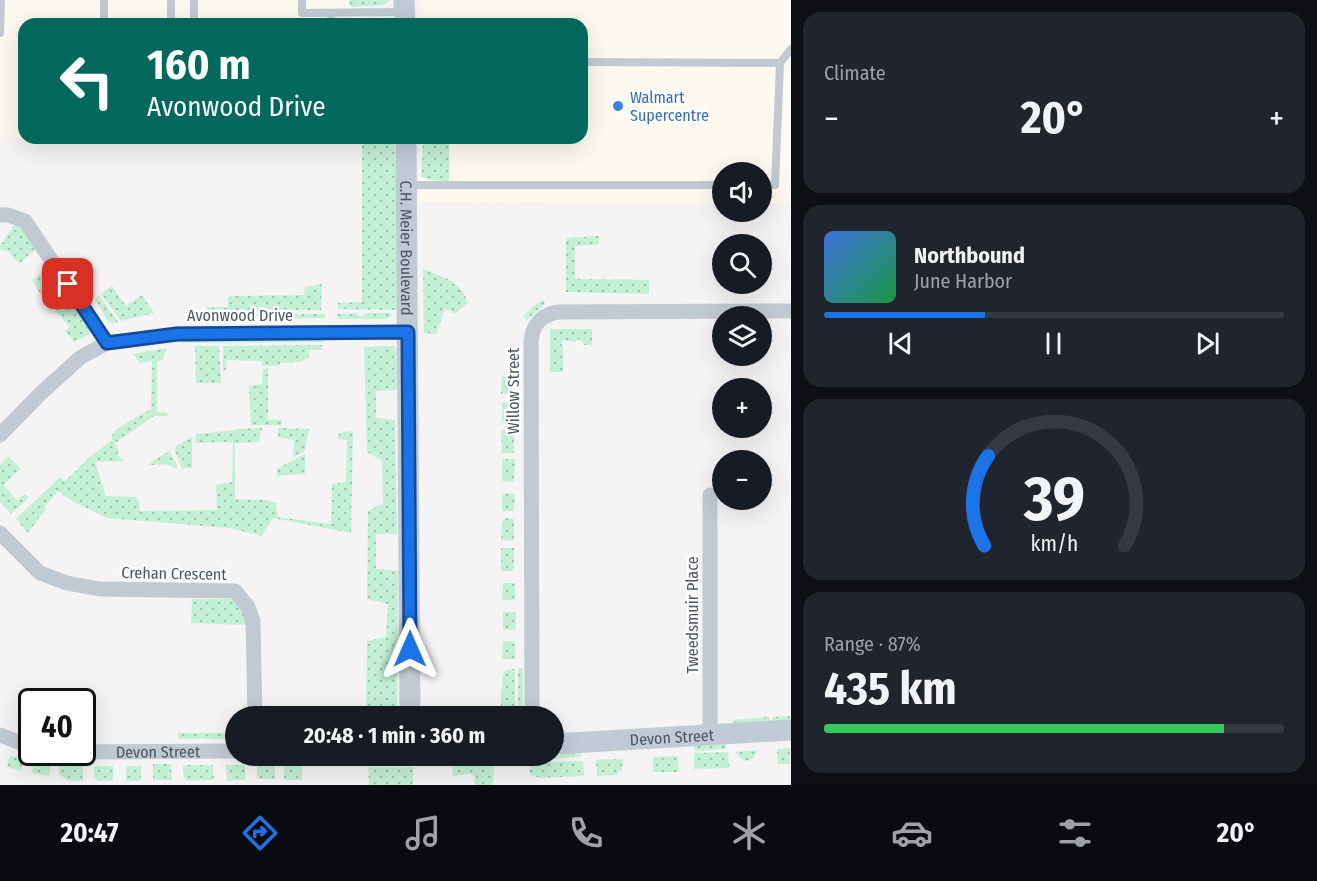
<!DOCTYPE html>
<meta charset="utf-8">
<style>
:root{--surface:#171b24;--page:#20242c;--text:#f1f3f6;--muted:#9ea1a6;--line:#363941;--accent:#1a73e8}
body{margin:0;font-family:"Fira Sans Condensed",sans-serif;background:var(--page);color:var(--text);height:100vh;display:flex;flex-direction:column;font-size:22px;white-space:nowrap}
*{box-sizing:border-box;margin:0}
p{font-size:20px;color:var(--muted)}
.icon{flex:none;width:33px;height:33px;fill:none;stroke:currentColor;stroke-width:2;stroke-linecap:round;stroke-linejoin:round}
.map{position:relative;flex:1;overflow:hidden}
.details{display:flex;flex-direction:column;gap:12px;padding:12px;background:#0d0f14;width:526px}
.details>*{flex:none}
.hud{position:absolute;left:18px;top:18px;width:570px;height:126px;border-radius:18px;box-shadow:0 6px 24px #0002;background:#00695c;color:#fff;overflow:hidden}
.controls{position:absolute;left:712px;top:162px;display:grid;gap:12px}
.controls a{display:grid;place-items:center;width:60px;height:60px;border-radius:50%;background:var(--surface);box-shadow:0 6px 24px #0002;font-size:30px}
.speed{position:absolute;left:18px;top:688px;display:flex;gap:12px;font-size:30px;font-weight:700;text-align:center}
.speed>*{display:grid;place-content:center;width:78px;height:78px;border-radius:50%;background:var(--surface);box-shadow:0 6px 24px #0002;line-height:1}
.speed .limit{border:3px solid #111;border-radius:9px;background:#fff;color:#111}
.pin{position:absolute;display:grid;place-items:center;width:51px;height:51px;color:#fff;margin:-26px;border-radius:12px;box-shadow:0 3px 9px #0006}
.me{position:absolute;width:66px;margin:-33px;rotate:0deg;stroke-linejoin:round;filter:drop-shadow(0 0 4px #0008)}
.turn{display:flex;align-items:center;gap:21px;height:126px;padding:0 30px;font-size:27px}
.turn .icon{width:78px;height:78px;stroke-width:2.5}
.turn b{display:block;font-size:42px;line-height:51px}
.big{font-size:45px;font-weight:700;line-height:1.1}
.details .widget{flex:1;display:flex;flex-direction:column;justify-content:center;gap:9px;min-width:0;padding:0 21px;border-radius:18px;background:var(--page)}
.details .dial{align-items:center;gap:0}
.dial svg{height:156px;overflow:visible;fill:none;stroke:var(--line);stroke-width:7;stroke-linecap:round;text-anchor:middle}
.dial text{fill:var(--text);stroke:none}
.song{display:flex;align-items:center;gap:18px}
.cover{width:72px;height:72px;border-radius:9px;background:linear-gradient(135deg,hsl(220 70% 55%),hsl(140 70% 35%))}
.played{height:6px;border-radius:3px;background:linear-gradient(90deg,var(--accent) 35%,var(--line) 35%)}
.keys{display:flex;justify-content:space-around;direction:ltr}
.heat{display:flex;justify-content:space-between;align-items:center;font-size:33px;direction:ltr}
.charge{height:9px;border-radius:4px;background:linear-gradient(90deg,#34c759 87%,var(--line) 0)}
.trip{position:absolute;left:225px;top:706px;width:339px;height:60px;border-radius:30px;background:var(--surface);box-shadow:0 6px 24px #0002;font-weight:700;line-height:60px;text-align:center}
.tab-bar{display:flex;height:96px;justify-content:space-around;align-items:center;background:#090b0e;color:var(--muted)}
.tab-bar .icon{width:42px;height:42px}
.tab-bar .on{color:var(--accent)}
.tab-bar b{font-size:27px;color:var(--text)}
main{display:flex;flex:1;min-height:0}
.map>svg:first-child{display:block}
</style>
<main>
<div class="map">
<svg width="791" height="785" viewBox="0 0 791 785">
<defs>
<pattern id="green-dots" width="8" height="8" patternUnits="userSpaceOnUse" patternTransform="scale(1.5)"><rect width="8" height="8" fill="#c3f1d5"/><path d="M2 2h.1M6 6h.1" fill="none" stroke="#a0c6b0" stroke-width="1.8" stroke-linecap="round"/></pattern>
</defs>
<rect width="100%" height="100%" fill="#f5f3f3"/>
<path fill="#fdf9ef" d="M0 0H366V24H24V137H0Z
M421 0H790V204H762V172H723V204L419 202 420 138H582V24H420Z"/>
<path fill="url(#green-dots)" d="M349 0H390L383 5 352 7 349 4Z
M362 138H394L397 189 398 304 396 310 338 309V303L362 302Z
M423 138H449V181L431 180 421 177Z
M15 224 22 227 37 248 20 263 13 258 9 251 0 250V246Z
M599 236V244L575 246V279L649 280V294L566 292V238Z
M50 267 63 284 43 298 32 280Z
M423 269C444 278 460 279 468 303L455 314 445 308 436 334 424 333Z
M322 284 321 310 207 311V307H228V296L304 295 305 287Z
M112 286 126 306 142 295 154 313 121 321 101 294Z
M99 295 118 322 113 324 108 321 95 300Z
M70 296 90 329V334L74 342 65 331 69 328 68 325 54 308Z
M543 300 545 304 527 320 523 317 532 307Z
M357 313 358 316H364L365 313H390L392 316 386 319H339L337 314Z
M207 314H325V318L209 320Z
M550 329H592V345H584L580 339 574 342 564 340 561 343 563 347V372H550Z
M324 337 325 342 181 343V340Z
M322 345V350H309V357L300 362 280 363 279 366H263L261 361 227 360 226 370 223 371V346Z
M195 346H219L221 383H196Z
M395 346 397 350V390L376 391V418L395 420 397 534H376V569L398 571 397 717H366L367 641 386 637 388 604 367 599 368 511 383 503 382 461 367 452 364 347Z
M167 348 162 360 157 362V412L167 413 168 416H154L115 443 119 451 117 454 124 461 95 462 106 496 136 497 139 502 140 511 217 510 216 485 232 482 233 442 195 443 196 434C219 433 240 428 262 428L259 442 235 443V499L266 500 276 503 278 517 331 524 332 484 346 482 347 440 338 439 339 433 353 431 351 533 273 518 262 536 229 528 107 518 72 501 58 491 45 506 46 509 28 533 16 519 60 477 65 481 91 456 112 440V434L123 425 151 409 152 361 140 363 133 354Z
M268 368V419L282 420V425H251L249 386 262 384 263 369Z
M502 376H514V394H501Z
M514 402V423H502V403Z
M278 428 309 429 305 451 293 457 294 440 278 437Z
M501 430H514V453H502Z
M191 437 192 438V468L182 469 175 451 176 446Z
M169 451 176 463 177 469 166 464 150 465 149 463Z
M305 454V474L277 476V469Z
M8 456 21 469 3 485 17 500 25 494 29 498 11 514 0 502V465Z
M502 459H515L514 482 502 481Z
M502 493 515 494 514 511H502Z
M504 518 514 519V541L501 540 502 523Z
M501 548H514V571H501Z
M503 583H515V600H502Z
M192 599H231L243 607 248 625 191 623Z
M503 612H516L515 630H503Z
M503 641H515V659H502Z
M518 668H523V717H518Z
M515 669V717H487L500 715 503 674 506 670Z
M790 716V721L738 724 733 722 732 720 769 717 770 720H773V717Z
M178 733H235V739H178Z
M726 744V749L695 751 694 746Z
M790 748V764H778L777 749Z
M757 750C754 764 741 764 736 752Z
M581 752V757L529 760V756H554V754Z
M728 752 729 768 694 769V753Z
M10 756 24 759 21 771 7 767Z
M329 756H438V761H330Z
M452 756H498V761H452Z
M678 756 679 772H653V757Z
M623 759 622 770 615 775 597 776 596 760Z
M34 761 51 764 49 776 32 773Z
M583 761 584 776 540 778 530 774 529 763Z
M275 763V779H257V764Z
M153 764H171L172 780H153Z
M284 764H302V780H284Z
M452 764H494L493 785H475L474 776 470 774 453 776Z
M59 765H83V781H68L59 774Z
M183 765H213L214 780 187 781 184 777Z
M226 765H245V780L227 781Z
M94 766H113V781H98L94 777Z
M126 766H141V781H126Z
M368 767H413V785H369Z"/>
<g fill="none" stroke-linecap="round" stroke-linejoin="round">
<path stroke="#c1cad2" stroke-width="8" d="M104 0V24
M302 0V13L402 12
M331 13V24
M171 24V0
M194 24V0
M0 33 1 0
M582 62 780 63
M408 185H723
M762 185H775L780 63 791 49"/>
<g stroke="#c1cad2" stroke-width="15">
<path d="M0 215H8L25 221 107 343"/>
<path d="M0 435 41 393 81 357 107 343 176 334 408 332"/>
<path d="M710 495V735"/>
<path d="M0 533 40 573 67 583 99 589 235 591 248 607 253 621 255 717"/>
<path d="M532 717 531 341C533 324 541 315 558 312L791 311"/>
<path d="M0 735 32 747"/>
<path id="s1" d="M82 752 236 751"/>
</g>
<g stroke="#c1cbd6" stroke-width="21">
<path d="M404 0 405 24"/>
<path id="s2" d="M406 138 410 717"/>
<path id="s3" d="M554 744 791 730"/>
</g>
</g>
<g fill="none" stroke-linecap="round" stroke-linejoin="round">
<defs>
<path id="route" d="M68 284 107 343 177 334 408 332 410 649"/>
</defs>
<use href="#route" stroke="#114b97" stroke-width="15"/>
<use href="#route" stroke="#1a73e8" stroke-width="10"/>
</g>
<circle fill="#3f7fe0" stroke="#fff" stroke-width="2" cx="618" cy="106" r="6"/>
<g text-anchor="middle" stroke-width="5" stroke-linejoin="round" paint-order="stroke">
<g font-size="16" fill="#366cbe" stroke="#fff" text-anchor="start">
<text x="630" y="103">Walmart<tspan x="630" dy="18">Supercentre</tspan></text>
</g>
<g font-size="16" fill="#4a5661" stroke="#fff">
<text dy="6" stroke="none"><textPath href="#s2" startOffset="110">C.H. Meier Boulevard</textPath></text>
<text x="240" y="321">Avonwood Drive</text>
<text transform="translate(513 391) rotate(-90)" y="6">Willow Street</text>
<text transform="translate(174 573) rotate(1)" y="6">Crehan Crescent</text>
<text transform="translate(692 615) rotate(-90)" y="6">Tweedsmuir Place</text>
<text dy="6" stroke="none"><textPath href="#s3" startOffset="118">Devon Street</textPath></text>
<text dy="6" stroke="none"><textPath href="#s1" startOffset="76">Devon Street</textPath></text>
</g>
</g>
</svg>
<div class="controls">
<a><svg class="icon" aria-label="sound" viewBox="0 0 24 24"><path d="M4 9h4l5-4v14l-5-4H4zM17 9q2 3 0 6"/></svg></a>
<a><svg class="icon" aria-label="search" viewBox="0 0 24 24"><circle cx="10" cy="10" r="6"/><path d="M15 15l6 6"/></svg></a>
<a><svg class="icon" aria-label="layers" viewBox="0 0 24 24"><path d="M12 4l9 5-9 5-9-5zM3 14l9 5 9-5"/></svg></a>
<a>+</a>
<a>−</a>
</div>
<div class="speed"><div class="limit">40</div></div>
<div class="pin" style="left:68px;top:284px;background:#d93025"><svg class="icon" aria-label="arrive" viewBox="0 0 24 24"><path d="M6 21V4h12l-3 4 3 4H6"/></svg></div>
<svg class="me" style="left:410px;top:649px" viewBox="-20 -20 40 40"><path d="M0-17L14 15 0 8-14 15z" fill="#1a73e8" stroke="#fff" stroke-width="4"/></svg>
<div class="trip">20:48 · 1 min · 360 m</div>
<div class="hud">
<div class="turn"><svg class="icon" aria-label="left" viewBox="0 0 24 24"><path d="M17 20v-9H6M10 6l-5 5 5 5"/></svg><div><b>160 m</b>Avonwood Drive</div></div>
</div>
</div>
<section class="details">
<div class="widget"><p>Climate</p>
<div class="heat"><a>−</a><b class="big">20°</b><a>+</a></div>
</div>
<div class="widget">
<div class="song"><i class="cover"></i><div><b>Northbound</b><p>June Harbor</p></div></div>
<div class="played"></div>
<div class="keys"><svg class="icon" aria-label="previous" viewBox="0 0 24 24"><path d="M18 5L8 12l10 7zM5 5v14"/></svg><svg class="icon" aria-label="pause" viewBox="0 0 24 24"><path d="M8 5v14M16 5v14"/></svg><svg class="icon" aria-label="next" viewBox="0 0 24 24"><path d="M6 5l10 7-10 7zM19 5v14"/></svg></div>
</div>
<div class="widget dial"><svg viewBox="0 0 100 80">
<path d="M14 69A42 42 0 1 1 86 69"/>
<path d="M14 69A42 42 0 0 1 16 23" stroke="#1a73e8"/>
<text x="50" y="56" font-size="32" font-weight="700">39</text>
<text x="50" y="72" font-size="11">km/h</text>
</svg></div>
<div class="widget"><p>Range · 87%</p><b class="big">435 km</b><div class="charge"></div></div>
</section>
</main>
<nav class="tab-bar">
<b>20:47</b>
<svg class="icon on" aria-label="directions" viewBox="0 0 24 24"><path d="M12 3l9 9-9 9-9-9zM9 14v-3h6M13 9l2 2-2 2"/></svg>
<svg class="icon" aria-label="music" viewBox="0 0 24 24"><path d="M9 18V5l10-2v13"/><circle cx="6" cy="18" r="3"/><circle cx="16" cy="16" r="3"/></svg>
<svg class="icon" aria-label="phone" viewBox="0 0 24 24"><path d="M5 4h4l2 5-3 2q2 4 5 5l2-3 5 2v4C11 20 4 13 5 4z"/></svg>
<svg class="icon" aria-label="climate" viewBox="0 0 24 24"><path d="M12 3v18M4 7l16 10M4 17L20 7"/></svg>
<svg class="icon" aria-label="car" viewBox="0 0 24 24"><path d="M5 17H2v-5l4-1 3-4h7l3 4 3 1v5h-3M9 17h6M6 11h13"/><circle cx="7" cy="17" r="2"/><circle cx="17" cy="17" r="2"/></svg>
<svg class="icon" aria-label="filters" viewBox="0 0 24 24"><path d="M4 7h16M4 17h16"/><circle cx="9" cy="7" r="2"/><circle cx="15" cy="17" r="2"/></svg>
<b>20°</b>
</nav>
